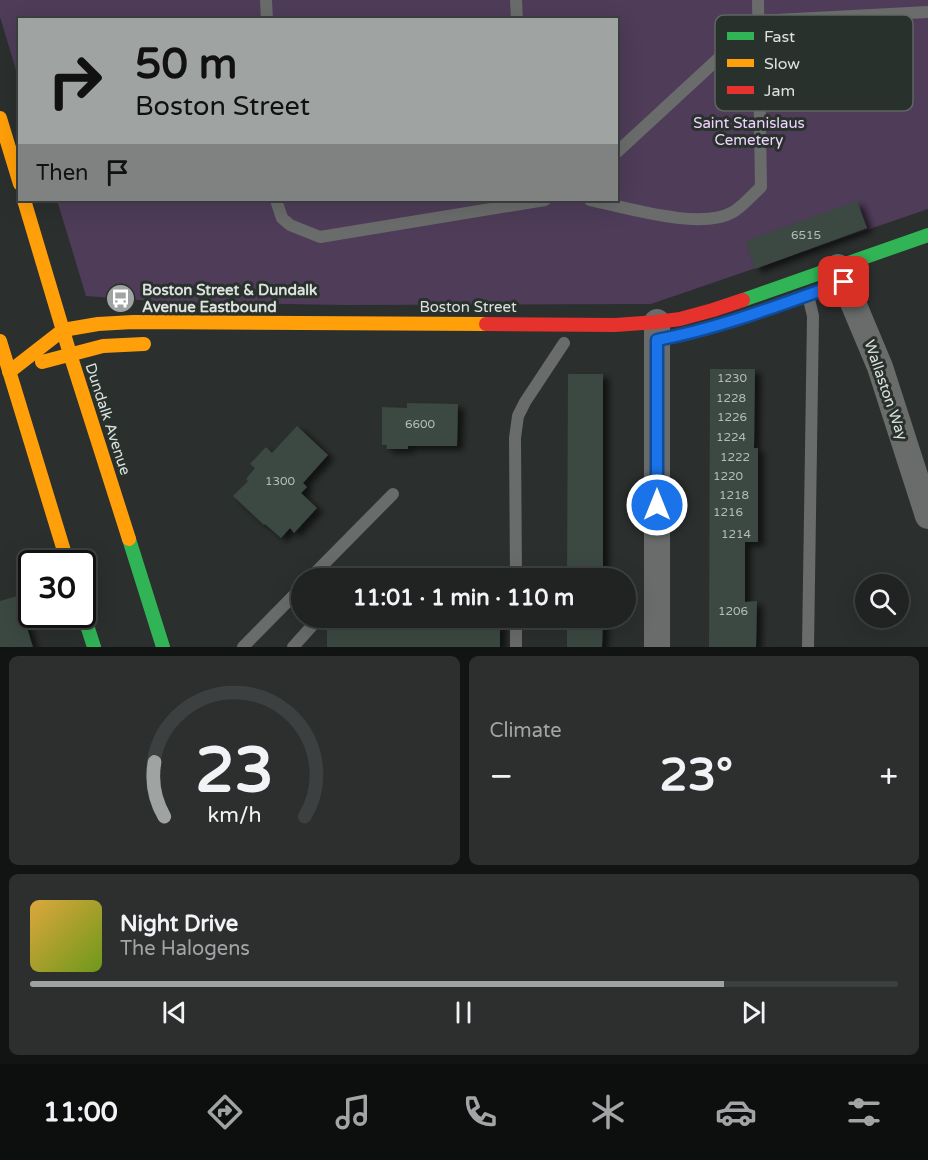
<!DOCTYPE html>
<meta charset="utf-8">
<style>
:root{--surface:#202322;--page:#2d2f2f;--text:#f1f3f6;--muted:#a2a4a5;--line:#3d4040;--accent:#9fa3a1}
body{margin:0;font-family:"Varela Round",sans-serif;background:var(--page);color:var(--text);height:100vh;display:flex;flex-direction:column;font-size:22px;white-space:nowrap}
*{box-sizing:border-box;margin:0}
p{font-size:20px;color:var(--muted)}
.icon{flex:none;width:33px;height:33px;fill:none;stroke:currentColor;stroke-width:2;stroke-linecap:round;stroke-linejoin:round}
.map{position:relative;height:647px;overflow:hidden}
.drawer{display:flex;flex-direction:column;gap:9px;padding:9px;background:#121313;flex:1}
.drawer>*{flex:none}
.banner{position:absolute;left:18px;top:18px;width:600px;height:183px;border-radius:0px;box-shadow:0 6px 24px #0002,0 0 0 2px var(--line);background:#9fa3a1;color:#111;overflow:hidden}
.tools{position:absolute;left:855px;top:574px;display:grid;gap:12px}
.tools a{display:grid;place-items:center;width:54px;height:54px;border-radius:50%;background:var(--surface);box-shadow:0 6px 24px #0002,0 0 0 2px var(--line);font-size:30px}
.speed{position:absolute;left:18px;top:550px;display:flex;gap:12px;font-size:30px;font-weight:700;text-align:center}
.speed>*{display:grid;place-content:center;width:78px;height:78px;border-radius:50%;background:var(--surface);box-shadow:0 6px 24px #0002,0 0 0 2px var(--line);line-height:1}
.speed .limit{border:3px solid #111;border-radius:9px;background:#fff;color:#111}
.pin{position:absolute;display:grid;place-items:center;width:51px;height:51px;color:#fff;margin:-26px;border-radius:12px;box-shadow:0 3px 9px #0006}
.me{position:absolute;width:66px;margin:-33px;rotate:0deg;stroke-linejoin:round;filter:drop-shadow(0 0 4px #0008)}
.turn{display:flex;align-items:center;gap:21px;height:126px;padding:0 18px;font-size:27px}
.turn .icon{width:78px;height:78px;stroke-width:2.5}
.turn b{display:block;font-size:42px;line-height:51px}
.then{display:flex;align-items:center;height:57px;padding:0 18px;background:#0003;gap:12px;font-size:22px}
.big{font-size:45px;font-weight:700;line-height:1.1}
.drawer .widget{flex:1;display:flex;flex-direction:column;justify-content:center;gap:9px;min-width:0;padding:0 21px;border-radius:9px;background:var(--page)}
.drawer .dial{align-items:center;gap:0}
.dial svg{height:156px;overflow:visible;fill:none;stroke:var(--line);stroke-width:7;stroke-linecap:round;text-anchor:middle}
.dial text{fill:var(--text);stroke:none}
.song{display:flex;align-items:center;gap:18px}
.cover{width:72px;height:72px;border-radius:9px;background:linear-gradient(135deg,hsl(40 70% 55%),hsl(80 70% 35%))}
.played{height:6px;border-radius:3px;background:linear-gradient(90deg,var(--accent) 80%,var(--line) 80%)}
.keys{display:flex;justify-content:space-around;direction:ltr}
.heat{display:flex;justify-content:space-between;align-items:center;font-size:33px;direction:ltr}
.drawer .tiles{flex:1;display:grid;gap:9px;grid-template-columns:1fr 1fr}
.widget:last-child{grid-column:span 2}
.trip{position:absolute;left:291px;top:568px;width:345px;height:60px;border-radius:30px;background:var(--surface);box-shadow:0 6px 24px #0002,0 0 0 2px var(--line);font-weight:700;line-height:60px;text-align:center}
.tab-bar{display:flex;height:96px;justify-content:space-around;align-items:center;background:#0d0e0e;color:var(--muted)}
.tab-bar .icon{width:42px;height:42px}
.tab-bar .current{color:var(--accent)}
.tab-bar b{font-size:27px;color:var(--text)}
.map>svg:first-child{display:block}
</style>
<div class="map">
<svg width="928" height="647" viewBox="0 0 928 647">
<defs>
<filter id="shadow"><feDropShadow dx="6" dy="4" stdDeviation="3" flood-color="#0009"/></filter>
</defs>
<rect width="100%" height="100%" fill="#2b2f2d"/>
<path fill="#4e3c58" d="M0 0H928V209L651 304 344 305 167 302 86 296 57 200H616V20H20L19 80 0 17Z"/>
<path fill="#3b4842" filter="url(#shadow)" d="M857 201 867 228 755 269 746 241Z
M710 369H755L754 448H758V542H745V602L757 601 756 647H709Z
M568 374H603V579H567Z
M407 403 458 404 457 446H408V449H386L387 445H382V407L407 408Z
M297 426 328 455 303 483 307 487 301 493 317 508 294 533 290 528 281 538 265 524 264 525 233 496 248 481 246 479 255 468 250 464 266 447 272 453Z
M17 596 33 647H0V601Z
M462 618V623L500 622V647H327V626L364 628 444 627V619Z
M567 618H603L602 647H567Z"/>
<g fill="none" stroke-linecap="round" stroke-linejoin="round">
<path stroke="#696c6a" stroke-width="12" d="M266 0 267 20
M516 0 517 20
M616 153 759 21 928 12
M276 200 282 218 290 225 320 237 545 200
M590 200C625 207 701 231 733 212 743 206 752 195 761 187L758 0
M808 295 813 316 808 647
M309 579 393 494
M354 579 356 577 516 576
M516 579 515 438 518 416 525 402 564 343
M243 647 302 587
M293 647 319 618
M516 647V618"/>
<path stroke="#696c6a" stroke-width="26" d="M838 267 880 367 928 516
M657 322V647"/>
<path stroke="#30b455" stroke-width="14" d="M743 300 928 235
M129 539 163 647
M82 610 94 647"/>
<path stroke="#ff9f0a" stroke-width="14" d="M0 118 20 184
M24 200 70 354 129 539
M0 341 68 564
M42 362 103 346 144 344
M9 372 63 330 98 324 133 322 486 324"/>
<path stroke="#e5322d" stroke-width="14" d="M486 324 615 325 657 322 680 319 713 310 743 300"/>
</g>
<g fill="none" stroke-linecap="round" stroke-linejoin="round">
<defs>
<path id="route" d="M657 505V340C721 328 782 304 844 282"/>
</defs>
<use href="#route" stroke="#114b97" stroke-width="15"/>
<use href="#route" stroke="#1a73e8" stroke-width="10"/>
</g>
<defs>
<symbol id="bus-disc" viewBox="-11 -11 22 22"><circle r="9.5" fill="#9fa3a1" stroke="#29312c"/><path d="M-5-6H5V4H4V6H2V4H-2V6H-4V4H-5ZM-3.5-4V0h7V-4ZM-3.5 1.2v1.5H-2V1.2ZM2 1.2v1.5H3.5V1.2Z" fill="#fff"/></symbol>
</defs>
<g fill-rule="evenodd">
<use href="#bus-disc" x="104" y="282" width="33" height="33"/>
</g>
<g text-anchor="middle" stroke-width="6" stroke-linejoin="round" paint-order="stroke">
<g font-size="12" fill="#b4bcb8">
<text x="806" y="239">6515</text>
<text x="732" y="382">1230</text>
<text x="731" y="402">1228</text>
<text x="732" y="421">1226</text>
<text x="420" y="428">6600</text>
<text x="731" y="441">1224</text>
<text x="735" y="461">1222</text>
<text x="728" y="480">1220</text>
<text x="280" y="485">1300</text>
<text x="734" y="499">1218</text>
<text x="728" y="516">1216</text>
<text x="736" y="538">1214</text>
<text x="733" y="615">1206</text>
</g>
<g font-size="15" fill="#f0d4ff" stroke="#29312c">
<text x="749" y="128">Saint Stanislaus<tspan x="749" dy="17">Cemetery</tspan></text>
</g>
<g font-size="15" font-weight="bold" fill="#dde2df" stroke="#29312c" text-anchor="start">
<text x="142" y="295">Boston Street &amp; Dundalk<tspan x="142" dy="17">Avenue Eastbound</tspan></text>
</g>
<g font-size="15" fill="#dde2df" stroke="#29312c">
<text x="468" y="312">Boston Street</text>
<text transform="translate(886 390) rotate(71)" y="5">Wallaston Way</text>
<text transform="translate(108 419) rotate(72)" y="5">Dundalk Avenue</text>
</g>
</g>
<rect x="715" y="15" width="198" height="96" rx="9" fill="#29312c" stroke="#5f6662" stroke-width="1.5"/>
<rect x="727" y="32" width="27" height="8" fill="#30b455"/>
<rect x="727" y="59" width="27" height="8" fill="#ff9f0a"/>
<rect x="727" y="86" width="27" height="8" fill="#e5322d"/>
<g font-size="16" fill="#dde2df">
<text x="764" y="42">Fast</text>
<text x="764" y="69">Slow</text>
<text x="764" y="96">Jam</text>
</g>
</svg>
<div class="tools">
<a><svg class="icon" aria-label="search" viewBox="0 0 24 24"><circle cx="10" cy="10" r="6"/><path d="M15 15l6 6"/></svg></a>
</div>
<div class="speed"><div class="limit">30</div></div>
<div class="pin" style="left:844px;top:282px;background:#d93025"><svg class="icon" aria-label="arrive" viewBox="0 0 24 24"><path d="M6 21V4h12l-3 4 3 4H6"/></svg></div>
<svg class="me" style="left:657px;top:505px" viewBox="-20 -20 40 40"><circle r="17" fill="#1a73e8" stroke="#fff" stroke-width="3"/><path d="M0-11L8 9 0 5-8 9z" fill="#fff"/></svg>
<div class="trip">11:01 · 1 min · 110 m</div>
<div class="banner">
<div class="turn"><svg class="icon" aria-label="right" viewBox="0 0 24 24"><path d="M7 20v-9h11M14 6l5 5-5 5"/></svg><div><b>50 m</b>Boston Street</div></div>
<div class="then">Then<svg class="icon" aria-label="arrive" viewBox="0 0 24 24"><path d="M6 21V4h12l-3 4 3 4H6"/></svg></div>
</div>
</div>
<section class="drawer">
<div class="tiles">
<div class="widget dial"><svg viewBox="0 0 100 80">
<path d="M14 69A42 42 0 1 1 86 69"/>
<path d="M14 69A42 42 0 0 1 9 41" stroke="#9fa3a1"/>
<text x="50" y="56" font-size="32" font-weight="700">23</text>
<text x="50" y="72" font-size="11">km/h</text>
</svg></div>
<div class="widget"><p>Climate</p>
<div class="heat"><a>−</a><b class="big">23°</b><a>+</a></div>
</div>
<div class="widget">
<div class="song"><i class="cover"></i><div><b>Night Drive</b><p>The Halogens</p></div></div>
<div class="played"></div>
<div class="keys"><svg class="icon" aria-label="previous" viewBox="0 0 24 24"><path d="M18 5L8 12l10 7zM5 5v14"/></svg><svg class="icon" aria-label="pause" viewBox="0 0 24 24"><path d="M8 5v14M16 5v14"/></svg><svg class="icon" aria-label="next" viewBox="0 0 24 24"><path d="M6 5l10 7-10 7zM19 5v14"/></svg></div>
</div>
</div>
</section>
<nav class="tab-bar">
<b>11:00</b>
<svg class="icon current" aria-label="directions" viewBox="0 0 24 24"><path d="M12 3l9 9-9 9-9-9zM9 14v-3h6M13 9l2 2-2 2"/></svg>
<svg class="icon" aria-label="music" viewBox="0 0 24 24"><path d="M9 18V5l10-2v13"/><circle cx="6" cy="18" r="3"/><circle cx="16" cy="16" r="3"/></svg>
<svg class="icon" aria-label="phone" viewBox="0 0 24 24"><path d="M5 4h4l2 5-3 2q2 4 5 5l2-3 5 2v4C11 20 4 13 5 4z"/></svg>
<svg class="icon" aria-label="climate" viewBox="0 0 24 24"><path d="M12 3v18M4 7l16 10M4 17L20 7"/></svg>
<svg class="icon" aria-label="car" viewBox="0 0 24 24"><path d="M5 17H2v-5l4-1 3-4h7l3 4 3 1v5h-3M9 17h6M6 11h13"/><circle cx="7" cy="17" r="2"/><circle cx="17" cy="17" r="2"/></svg>
<svg class="icon" aria-label="filters" viewBox="0 0 24 24"><path d="M4 7h16M4 17h16"/><circle cx="9" cy="7" r="2"/><circle cx="15" cy="17" r="2"/></svg>
</nav>
